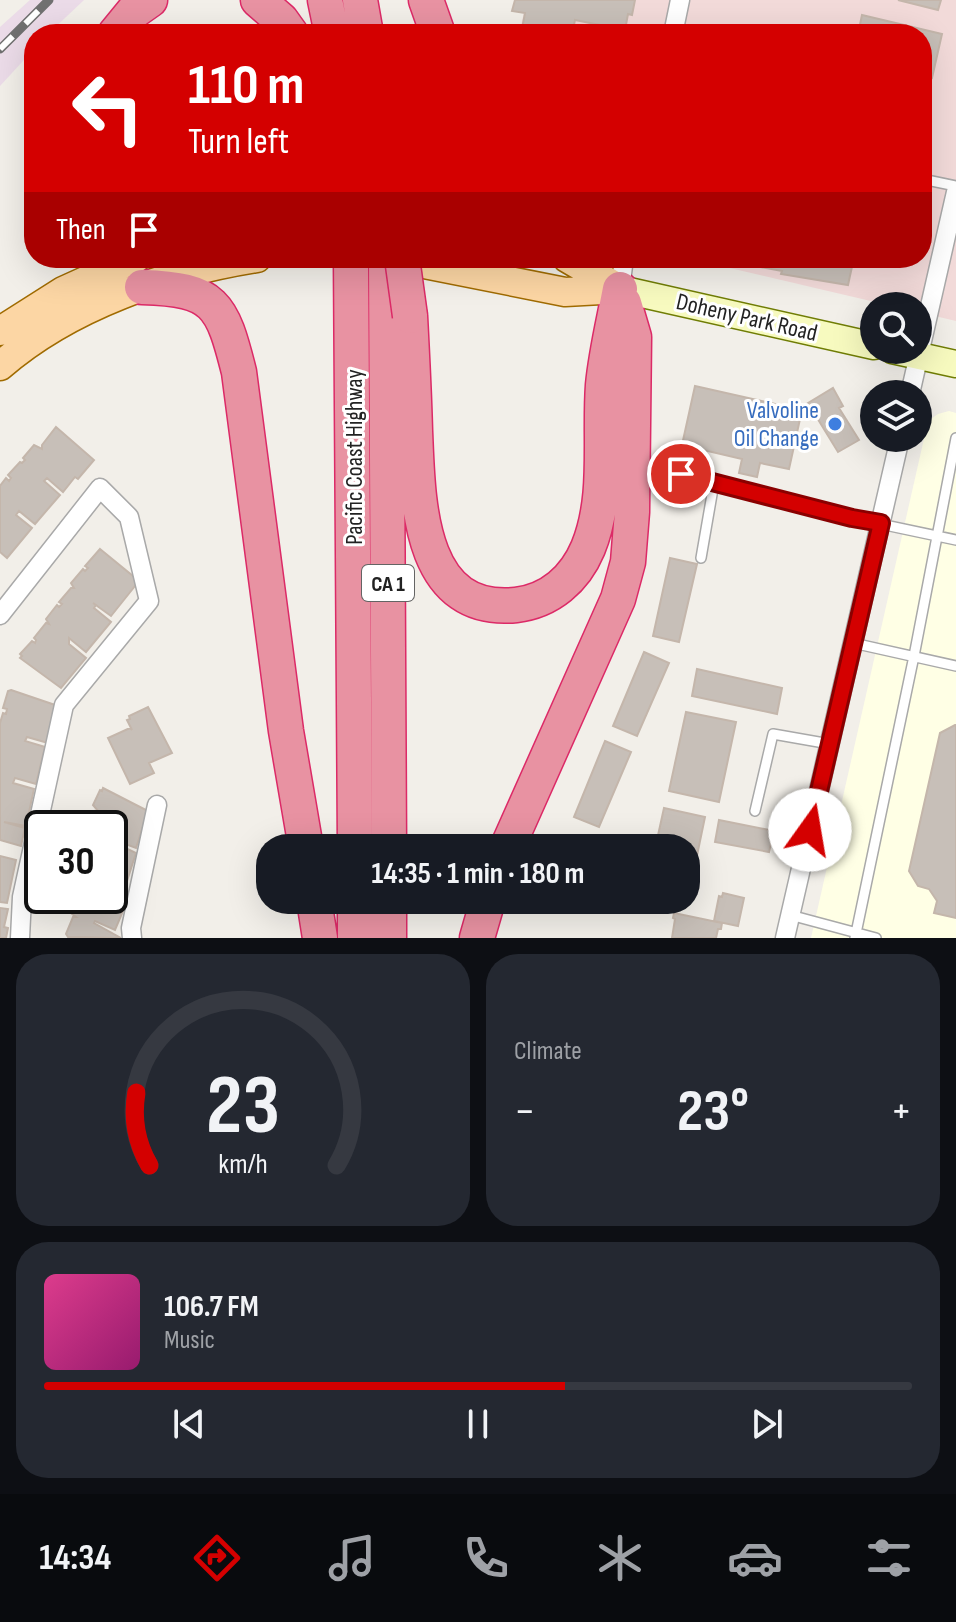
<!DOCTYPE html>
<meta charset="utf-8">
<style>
:root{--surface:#171b24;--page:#242831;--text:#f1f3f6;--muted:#9ea1a6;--line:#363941;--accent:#d40000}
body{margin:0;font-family:"Sofia Sans Condensed",sans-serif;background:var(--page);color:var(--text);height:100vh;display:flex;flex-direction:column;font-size:30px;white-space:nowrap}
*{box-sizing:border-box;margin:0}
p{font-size:26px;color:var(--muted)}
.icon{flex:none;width:44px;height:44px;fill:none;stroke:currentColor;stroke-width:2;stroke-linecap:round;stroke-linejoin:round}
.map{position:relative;height:938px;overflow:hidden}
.panel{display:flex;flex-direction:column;gap:16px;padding:16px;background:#0d0f14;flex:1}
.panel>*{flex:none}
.hud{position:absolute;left:24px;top:24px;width:908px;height:244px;border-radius:32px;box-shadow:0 8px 32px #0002;background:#d40000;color:#fff;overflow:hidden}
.buttons{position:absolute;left:860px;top:292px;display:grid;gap:16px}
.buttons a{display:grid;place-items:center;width:72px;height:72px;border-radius:50%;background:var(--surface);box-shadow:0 8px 32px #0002;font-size:40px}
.speed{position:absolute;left:24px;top:810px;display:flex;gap:16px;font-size:40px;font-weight:700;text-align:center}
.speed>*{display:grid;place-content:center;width:104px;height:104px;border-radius:50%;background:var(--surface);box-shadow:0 8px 32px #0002;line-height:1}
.speed .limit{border:4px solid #111;border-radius:12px;background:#fff;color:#111}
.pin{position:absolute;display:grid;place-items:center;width:68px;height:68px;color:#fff;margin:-34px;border:4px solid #fff;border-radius:50%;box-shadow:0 2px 8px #0007}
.me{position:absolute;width:88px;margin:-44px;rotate:13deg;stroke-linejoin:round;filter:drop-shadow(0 0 6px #0008)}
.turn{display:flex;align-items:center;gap:28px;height:168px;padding:0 32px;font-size:36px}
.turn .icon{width:104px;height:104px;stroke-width:2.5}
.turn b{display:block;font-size:56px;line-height:68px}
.then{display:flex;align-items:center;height:76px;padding:0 32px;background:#0003;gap:16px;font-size:30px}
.big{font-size:60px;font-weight:700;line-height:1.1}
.panel .widget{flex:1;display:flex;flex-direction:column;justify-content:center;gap:12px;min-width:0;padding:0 28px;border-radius:32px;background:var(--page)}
.panel .dial{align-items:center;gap:0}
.dial svg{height:208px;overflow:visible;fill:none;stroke:var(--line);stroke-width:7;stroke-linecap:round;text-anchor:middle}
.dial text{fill:var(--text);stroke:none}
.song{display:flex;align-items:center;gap:24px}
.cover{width:96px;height:96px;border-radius:12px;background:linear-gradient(135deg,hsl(330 70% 55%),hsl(320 70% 35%))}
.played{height:8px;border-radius:4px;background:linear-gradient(90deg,var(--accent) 60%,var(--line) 60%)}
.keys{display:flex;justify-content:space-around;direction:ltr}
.heat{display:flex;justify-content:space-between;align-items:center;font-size:44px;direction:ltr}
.panel .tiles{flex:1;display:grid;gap:16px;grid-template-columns:1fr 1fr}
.widget:last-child{grid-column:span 2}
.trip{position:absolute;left:256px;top:834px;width:444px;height:80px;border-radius:32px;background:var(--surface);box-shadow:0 8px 32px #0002;font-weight:700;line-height:80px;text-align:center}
.tab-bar{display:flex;height:128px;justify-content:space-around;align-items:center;background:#090b0e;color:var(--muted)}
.tab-bar .icon{width:56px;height:56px}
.tab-bar .selected{color:var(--accent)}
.tab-bar b{font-size:36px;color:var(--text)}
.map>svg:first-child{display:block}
</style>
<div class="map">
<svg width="956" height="938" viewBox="0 0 956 938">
<rect width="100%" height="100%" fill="#f2efe9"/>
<path fill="#f2dad9" d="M527 0H956V321L918 312V306H892L687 258H922V34H519Z"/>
<path fill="#ebdbe8" d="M30 0H84L48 34H34V49L0 86V27Z"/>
<path fill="#ffffe5" d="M949 411 956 413V938H811L928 421 938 414Z"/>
<path fill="#c7bfb8" stroke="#c4b6ab" stroke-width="2" d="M515 0H635L632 15 628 14 625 30 575 20 572 34H521L525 13 512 11Z
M898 0H941L938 10Z
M862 15 942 34 932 78 922 75V34H858Z
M693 258H726L724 265Z
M757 258H865L863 264 853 262 848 285 781 274 782 271 755 266Z
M695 386 802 410 789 469 760 463 757 477 739 473 742 459 682 445Z
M833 388 843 406 839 408 859 440 838 452 808 403Z
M56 427 94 460 78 479 75 477 63 492 47 478 44 481 60 495 35 524 19 511 16 515 32 528 7 558 0 552V486L6 478 9 481 11 478 8 475 20 462 22 463 25 460 23 458 34 445 42 449V445Z
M100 549 139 581 111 616 93 603 96 605 94 608 111 622 86 652 69 638V644L86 658 61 688 20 658 22 656 20 654 32 641 35 643 36 640 34 638 46 623 49 624 46 619 57 605 59 607 62 604 59 602 71 588H74L71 583 83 569 85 571 88 568 85 566Z
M670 558 697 564 679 642 653 636Z
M644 652 669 663 637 736 613 726Z
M697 669 782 688 777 714 692 696Z
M11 690 58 706 48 743 27 737 25 741 45 747 36 784 15 778 13 783 34 789 26 826 4 822 25 828 21 846 0 840V723L3 713 6 714 7 709 3 708 8 691Z
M148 707 172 753 149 763 154 773 130 784 108 738 130 728 132 730 127 720 130 719 129 716Z
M686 712 736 722 719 802 669 791Z
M955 725H956V918L934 913 937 901 929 889 918 886 909 871 940 733Z
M605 741 631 752 599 827 574 817Z
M103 788 148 811 136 848 115 840 117 844 136 853 125 887 110 880V828L89 827 95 811 99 812 93 805 100 790 102 791Z
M664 808 705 817 694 870 686 869V848H649L651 839 657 840Z
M719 820 774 831 769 852 715 842Z
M0 856 16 860 7 903 0 902Z
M110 885 125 892 118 909 123 911 115 930 95 921 94 923 121 938 68 937 66 934 73 917H76L67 910 73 896H110Z
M723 893 744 898 738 926 714 921 719 896 722 897Z
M651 900H679L676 911 650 905Z
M0 908 8 909 4 927 8 928 6 938H0Z
M674 913 722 923 721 929H718L716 938H672L675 919 673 918Z"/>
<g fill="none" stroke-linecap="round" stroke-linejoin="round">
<defs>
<path id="lane" d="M922 179 956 186
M681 474 852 518 956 540
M701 558 714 483
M853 643 956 666
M755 811 773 734 830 744
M790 915 876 938
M855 938 914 656 956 438"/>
<path id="street" d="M673 34 680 0
M620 289 624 258
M910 394 956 192
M0 615 100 488 129 517 149 601 64 705 22 897 20 938
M132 938 131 928 157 805
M785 938 900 438"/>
<path id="secondary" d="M620 289 874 346
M892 350 956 364"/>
<path id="primary" d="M394 258 565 292 620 289
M567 258 620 289
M0 331 63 291 136 258
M0 366C69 306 168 272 257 258"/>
<path id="highway" d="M258 0 281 20 291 34
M325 0 332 34
M360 0 366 34
M426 0 438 34
M115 34 133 12 150 0
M351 258 355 848
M386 258 389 848
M142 287C215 289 222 304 239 372L286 731 306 848
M410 316C412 354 414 393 415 431 418 498 417 615 516 605 550 601 575 579 588 548 609 497 599 439 603 385 606 353 614 321 620 289
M507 848 618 599 628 562 632 512 634 337 624 303
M314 900 320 938
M355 900V938
M389 900V938
M477 938 488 900"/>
</defs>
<use href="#lane" stroke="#a9a9a9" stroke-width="12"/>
<use href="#street" stroke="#a9a9a9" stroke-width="21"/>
<use href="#secondary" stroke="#707d05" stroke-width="29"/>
<use href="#primary" stroke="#a06b00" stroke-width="31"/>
<use href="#highway" stroke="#dc2a67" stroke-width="37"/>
<use href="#lane" stroke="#fff" stroke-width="9"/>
<use href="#street" stroke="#fff" stroke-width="18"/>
<use href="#secondary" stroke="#f7fabf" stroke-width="26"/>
<use href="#primary" stroke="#fcd6a4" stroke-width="28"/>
<use href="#highway" stroke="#e892a2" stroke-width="34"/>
<defs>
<path id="rail" d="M0 49 49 0"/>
</defs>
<use href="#rail" stroke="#707070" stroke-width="9"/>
<use href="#rail" stroke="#fff" stroke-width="6" stroke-dasharray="18" stroke-linecap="butt"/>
<defs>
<path id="highway-bridge" d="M402 258 410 316"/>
</defs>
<use href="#highway-bridge" stroke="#dc2a67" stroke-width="37" stroke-linecap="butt"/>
<use href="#highway-bridge" stroke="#e892a2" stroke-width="34"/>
</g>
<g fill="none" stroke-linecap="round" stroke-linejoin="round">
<defs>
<path id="route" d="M681 474 852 518 881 523 810 830"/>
</defs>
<use href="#route" stroke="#8a0000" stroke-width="20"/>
<use href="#route" stroke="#d40000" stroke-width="14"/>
</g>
<circle fill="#3f7fe0" stroke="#fff" stroke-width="3" cx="835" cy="424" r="8"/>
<g text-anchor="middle" stroke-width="6" stroke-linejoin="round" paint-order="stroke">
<rect fill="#fff" stroke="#646464" stroke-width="2" x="362" y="565" width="52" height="36" rx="6"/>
<g font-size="22" font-weight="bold" fill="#222">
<text x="388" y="591">CA 1</text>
</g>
<g font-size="24" fill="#222" stroke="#fff">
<text transform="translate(747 317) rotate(13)" y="8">Doheny Park Road</text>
<text transform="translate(354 457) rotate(-90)" y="8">Pacific Coast Highway</text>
</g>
<g font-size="24" fill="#366cbe" stroke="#fff" text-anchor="end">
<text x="819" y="418">Valvoline<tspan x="819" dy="28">Oil Change</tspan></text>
</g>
</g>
</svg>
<div class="buttons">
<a><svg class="icon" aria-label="search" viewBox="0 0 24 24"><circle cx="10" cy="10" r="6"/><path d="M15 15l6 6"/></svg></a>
<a><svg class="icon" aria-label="layers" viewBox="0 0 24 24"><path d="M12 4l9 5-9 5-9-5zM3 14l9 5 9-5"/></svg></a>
</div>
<div class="speed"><div class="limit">30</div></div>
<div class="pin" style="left:681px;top:474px;background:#d93025"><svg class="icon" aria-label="arrive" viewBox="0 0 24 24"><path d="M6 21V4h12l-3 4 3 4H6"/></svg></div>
<svg class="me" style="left:810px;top:830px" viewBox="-20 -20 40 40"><circle r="19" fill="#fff"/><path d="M0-13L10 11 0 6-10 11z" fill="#d40000"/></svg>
<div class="trip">14:35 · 1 min · 180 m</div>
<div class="hud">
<div class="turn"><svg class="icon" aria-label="left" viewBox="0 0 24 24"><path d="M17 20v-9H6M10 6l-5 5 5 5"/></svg><div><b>110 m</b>Turn left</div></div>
<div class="then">Then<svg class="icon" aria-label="arrive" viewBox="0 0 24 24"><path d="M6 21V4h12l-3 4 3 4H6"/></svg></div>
</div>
</div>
<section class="panel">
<div class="tiles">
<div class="widget dial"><svg viewBox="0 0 100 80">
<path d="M14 69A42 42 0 1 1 86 69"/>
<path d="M14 69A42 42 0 0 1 9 41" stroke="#d40000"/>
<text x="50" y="56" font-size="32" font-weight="700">23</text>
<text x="50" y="72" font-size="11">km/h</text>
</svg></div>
<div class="widget"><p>Climate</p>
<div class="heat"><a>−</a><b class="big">23°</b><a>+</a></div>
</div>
<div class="widget">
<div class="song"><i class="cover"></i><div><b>106.7 FM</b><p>Music</p></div></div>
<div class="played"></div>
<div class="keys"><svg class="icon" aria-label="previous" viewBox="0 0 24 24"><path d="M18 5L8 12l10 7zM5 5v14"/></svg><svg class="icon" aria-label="pause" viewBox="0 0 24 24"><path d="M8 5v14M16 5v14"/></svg><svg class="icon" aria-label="next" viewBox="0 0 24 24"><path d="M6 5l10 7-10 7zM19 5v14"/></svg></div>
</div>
</div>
</section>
<nav class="tab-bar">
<b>14:34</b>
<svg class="icon selected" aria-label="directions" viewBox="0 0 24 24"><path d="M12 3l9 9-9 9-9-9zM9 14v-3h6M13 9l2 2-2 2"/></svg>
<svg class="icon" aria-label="music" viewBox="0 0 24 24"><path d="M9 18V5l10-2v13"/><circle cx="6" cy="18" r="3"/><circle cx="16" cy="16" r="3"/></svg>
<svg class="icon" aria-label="phone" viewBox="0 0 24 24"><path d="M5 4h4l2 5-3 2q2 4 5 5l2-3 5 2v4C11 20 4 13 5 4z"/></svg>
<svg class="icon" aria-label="climate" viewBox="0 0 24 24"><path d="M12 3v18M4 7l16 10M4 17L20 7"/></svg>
<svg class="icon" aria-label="car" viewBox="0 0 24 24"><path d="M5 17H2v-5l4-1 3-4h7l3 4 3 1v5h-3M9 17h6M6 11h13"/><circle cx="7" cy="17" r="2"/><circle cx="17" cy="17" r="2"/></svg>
<svg class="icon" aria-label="filters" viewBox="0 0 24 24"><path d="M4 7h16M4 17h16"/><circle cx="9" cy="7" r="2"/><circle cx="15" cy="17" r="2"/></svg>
</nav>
